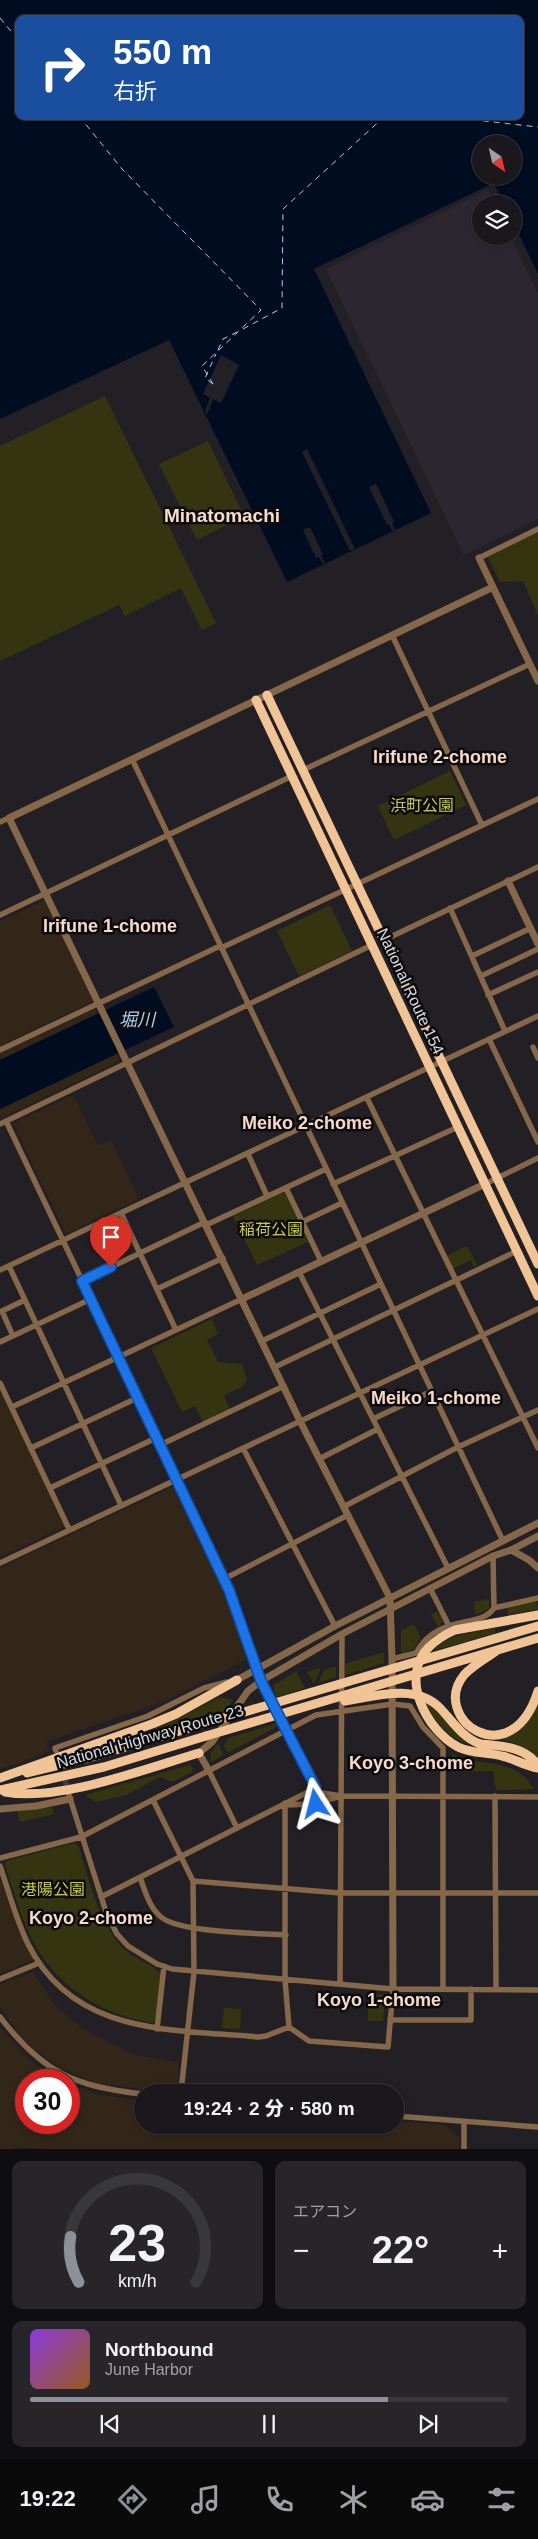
<!DOCTYPE html>
<html lang="ja">
<meta charset="utf-8">
<style>
:root{--surface:#1a181c;--page:#272529;--text:#f1f3f6;--muted:#9fa0a3;--line:#38373b;--accent:#8c9099}
body{margin:0;font-family:Helvetica,"Noto Sans JP",sans-serif;background:var(--page);color:var(--text);height:100vh;display:flex;flex-direction:column;font-size:19px;white-space:nowrap}
*{box-sizing:border-box;margin:0}
p{font-size:16px;color:var(--muted)}
.icon{flex:none;width:28px;height:28px;fill:none;stroke:currentColor;stroke-width:2;stroke-linecap:round;stroke-linejoin:round}
.map{position:relative;height:2149px;overflow:hidden}
.drawer{display:flex;flex-direction:column;gap:12px;padding:12px;background:#0e0d0f;flex:1}
.drawer>*{flex:none}
.guide{position:absolute;left:15px;top:15px;width:509px;height:105px;border-radius:10px;box-shadow:0 2px 8px #0003,0 0 0 1px var(--line);background:#1a4fa0;color:#fff;overflow:hidden}
.needle{width:32px;rotate:146deg}
.tools{position:absolute;left:472px;top:135px;display:grid;gap:10px}
.tools a{display:grid;place-items:center;width:50px;height:50px;border-radius:50%;background:var(--surface);box-shadow:0 2px 8px #0003,0 0 0 1px var(--line);font-size:25px}
.speed{position:absolute;left:15px;top:2069px;display:flex;gap:10px;font-size:25px;font-weight:700;text-align:center}
.speed>*{display:grid;place-content:center;width:65px;height:65px;border-radius:50%;background:var(--surface);box-shadow:0 2px 8px #0003,0 0 0 1px var(--line);line-height:1}
.speed .limit{border:8px solid #d22;background:#fff;color:#111}
.pin{position:absolute;display:grid;place-items:center;width:42px;height:42px;color:#fff;margin:-51px -21px;border-radius:50% 50% 50% 0;rotate:-45deg;box-shadow:0 0 5px #0007}
.pin .icon{rotate:45deg}
.me{position:absolute;width:55px;margin:-28px;rotate:351deg;stroke-linejoin:round;filter:drop-shadow(0 0 4px #0008)}
.turn{display:flex;align-items:center;gap:18px;height:105px;padding:0 15px;font-size:22px}
.turn .icon{width:65px;height:65px;stroke-width:2.5}
.turn b{display:block;font-size:35px;line-height:42px}
.big{font-size:38px;font-weight:800;line-height:1.1}
.drawer .tile{flex:1;display:flex;flex-direction:column;justify-content:center;gap:8px;min-width:0;padding:0 18px;border-radius:10px;background:var(--page)}
.drawer .dial{align-items:center;gap:0}
.dial svg{height:130px;overflow:visible;fill:none;stroke:var(--line);stroke-width:7;stroke-linecap:round;text-anchor:middle}
.dial text{fill:var(--text);stroke:none}
.song{display:flex;align-items:center;gap:15px}
.cover{width:60px;height:60px;border-radius:8px;background:linear-gradient(135deg,hsl(270 70% 55%),hsl(30 70% 35%))}
.played{height:5px;border-radius:2px;background:linear-gradient(90deg,var(--accent) 75%,var(--line) 75%)}
.keys{display:flex;justify-content:space-around;direction:ltr}
.heat{display:flex;justify-content:space-between;align-items:center;font-size:28px;direction:ltr}
.drawer .tiles{flex:1;display:grid;gap:12px;grid-template-columns:1fr 1fr}
.tile:last-child{grid-column:span 2}
.trip{position:absolute;left:134px;top:2084px;width:270px;height:50px;border-radius:25px;background:var(--surface);box-shadow:0 2px 8px #0003,0 0 0 1px var(--line);font-weight:800;line-height:50px;text-align:center}
.tabs{display:flex;height:80px;justify-content:space-around;align-items:center;background:#0a0a0b;color:var(--muted)}
.tabs .icon{width:35px;height:35px}
.tabs .on{color:var(--accent)}
.tabs b{font-size:22px;color:var(--text)}
.map>svg:first-child{display:block}
</style>
<div class="map">
<svg width="538" height="2149" viewBox="0 0 538 2149">
<rect width="100%" height="100%" fill="#232025"/>
<path fill="#2c2630" d="M488 190 495 204H481V236H510L538 293V519L464 555 326 269Z"/>
<path fill="#322618" d="M45 900 93 1001 0 1046V921Z
M95 1009 97 1014 0 1060V1053Z
M116 1054 119 1059 116 1063 0 1119V1109Z
M73 1095 98 1146 111 1140 139 1199 68 1233 65 1232 13 1123Z
M0 1387 66 1526 0 1557Z
M172 1487 175 1488 225 1592 246 1656 245 1660 165 1701 46 1742 49 1752 0 1769V1568Z
M0 1877 19 1932 33 1957 32 1960 0 1974Z
M33 1972 55 2005 83 2029 135 2055 179 2062 177 2090 173 2092 99 2084 62 2069 33 2049 19 2034 0 2007V1985Z
M0 2027 28 2059 60 2080H26V2122H69V2084L97 2094 142 2101V2125H395V2121L446 2125 459 2139V2149H44L15 2147V2149H0Z"/>
<path fill="#343510" d="M105 396 216 623 202 630 181 588 125 616 119 605 0 661V446Z
M208 441 244 516 197 540 159 464Z
M538 532V615L523 581 500 582 487 556Z
M450 771 466 805 394 840 378 806Z
M330 905 352 951 299 976 277 931Z
M285 1192 308 1242 257 1265 233 1216Z
M467 1246 477 1265 474 1267 471 1260 452 1269 446 1256Z
M212 1319 218 1334 207 1340 218 1362 242 1364 247 1379 242 1387 224 1395 230 1409 203 1422 195 1406 182 1412 151 1348Z
M489 1599V1609L475 1615 474 1602Z
M536 1601 538 1609 507 1615 508 1606Z
M437 1611 443 1621 438 1627 431 1614Z
M414 1624 421 1638 414 1649 403 1653 401 1651V1631Z
M495 1628V1633L433 1651C447 1634 475 1632 495 1628Z
M384 1652V1663L345 1675V1664Z
M336 1666V1677L318 1683 324 1670Z
M321 1668 314 1684 307 1672Z
M296 1671 305 1688 276 1697 273 1686Z
M219 1697 233 1699 225 1712 144 1736 143 1734 172 1722Z
M425 1702 430 1704 460 1737 471 1745C448 1739 436 1722 425 1702Z
M538 1702V1758L515 1743 493 1738C518 1739 528 1722 538 1702Z
M277 1723 276 1727 229 1752 226 1750 224 1746 228 1738Z
M218 1743 223 1753 222 1756 211 1762 210 1754Z
M452 1754C484 1769 513 1755 534 1789L497 1790 495 1786 493 1771 455 1772 452 1769Z
M190 1765 193 1768 192 1772 172 1782 160 1777 126 1795 96 1802 85 1795Z
M52 1807 54 1814 20 1822 17 1811Z
M74 1843 78 1845C90 1881 98 1924 126 1951 135 1959 155 1966 161 1974L155 2021 153 2023C100 2015 51 1983 29 1933 19 1911 12 1887 5 1864L6 1861Z
M368 1993 385 1995 383 2021H368Z
M224 2008 241 2009 240 2029 222 2028Z"/>
<path fill="#000d20" fill-rule="evenodd" d="M0 0H538V274L514 224V204H504L494 183 314 269 431 513 287 582 169 340 0 419ZM19 19H520V116H19ZM481 144H514V176H481Z
M154 987 174 1027 0 1109V1060Z"/>
<path fill="#232025" d="M221 355 239 365 221 403 213 399 207 415 205 411 210 398 203 394Z
M307 449 355 549 350 551 302 452Z
M376 484 394 522 392 523 395 530 392 531 389 524 387 525 369 487Z
M310 527 323 555 321 556 325 563 323 564 319 557 316 558 303 530Z"/>
<g fill="none" stroke-linecap="round" stroke-linejoin="round">
<path stroke="#a9d0f2" stroke-width="1" stroke-dasharray="6 5" stroke-linecap="butt" d="M0 18 19 41
M79 116 122 169 261 310 202 366 213 384
M439 116 538 127
M243 329 282 308 283 209 385 116
M218 350 223 339 237 332
M213 384 205 378 216 354"/>
<path stroke="#3f3c41" stroke-width="5.5" stroke-dasharray="5.5 3" stroke-linecap="butt" d="M60 1764 68 1791"/>
<path stroke="#85684a" stroke-width="5.5" d="M479 558 538 529
M392 635 482 825
M132 759 503 1541
M303 770 530 664
M0 822 9 818
M450 908 505 1031
M0 915 292 776
M384 940 538 867
M221 948 538 799
M472 956 531 928
M481 976 538 949
M488 995 538 972
M489 1039 538 1142
M533 1047 538 1058
M0 1050 220 946
M367 1098 538 1448
M6 1121 229 1589 261 1681 316 1792 341 1796 538 1797
M0 1124 372 945
M248 1154 267 1196
M333 1184 458 1127
M485 1184 538 1158
M286 1188 321 1261
M121 1213 176 1330
M302 1222 342 1203
M206 1225 326 1169
M9 1266 121 1505
M0 1270 538 1016
M299 1272 448 1568
M82 1281 205 1222
M157 1289 223 1258
M13 1336 2 1311 25 1300
M262 1341 381 1284
M0 1342 91 1299
M275 1367 517 1251
M0 1383 69 1529
M12 1407 242 1299
M373 1419 432 1391
M160 1445 284 1386
M31 1448 137 1398
M243 1448 335 1626
M319 1459 378 1429
M50 1488 156 1438
M343 1507 458 1447 538 1410
M493 1556 494 1608
M0 1563 538 1309
M224 1579 348 1515
M430 1588 448 1624
M392 1659 416 1653C438 1613 481 1629 494 1608L538 1598
M56 1751 55 1748 148 1716 204 1688 227 1682
M209 1771 237 1828
M69 1795 107 1915 117 1934 128 1946 157 1964 172 1969 393 1989 538 1990
M495 1796 496 1989
M153 1800 193 1881 194 1972 181 2092
M285 1803V1980L289 2027 309 2041 388 2047 393 1989
M285 1805 314 1804 341 1796
M0 1858 81 1837 316 1715 393 1704 410 1706 423 1727 443 1748V1989
M0 1866C9 1892 16 1920 28 1944 74 2036 171 2029 258 2037L266 2036 289 2027
M140 1877C145 1891 149 1907 161 1917 180 1933 258 1933 286 1935
M193 1881 340 1893H538
M101 1897 316 1788
M0 1979 39 1963
M340 1984 342 1634
M0 2017C43 2073 74 2086 142 2094
M390 2020H471V1989
M157 2029 164 1966
M395 2116 538 2127
M464 2149V2122"/>
<path stroke="#85684a" stroke-width="7" d="M479 558 538 681
M508 881 538 944
M242 1299 485 1184
M511 1550 529 1560 538 1568
M237 1680 335 1626 538 1523
M209 1771 199 1753 212 1742 248 1691 261 1681 342 1634 493 1556 511 1550 538 1536
M0 1809 36 1806 70 1799
M393 1989 392 1659 390 1598 300 1421 9 818 493 587"/>
<path stroke="#f0c494" stroke-width="9" d="M267 695 538 1264
M256 700 538 1296
M538 1615 455 1630C446 1634 437 1639 429 1647 399 1677 426 1730 458 1747 472 1754 487 1752 502 1756 515 1759 525 1766 538 1768
M495 1652C484 1659 472 1666 464 1675 429 1718 511 1777 538 1691
M480 1744C500 1746 526 1746 538 1766
M27 1773 85 1759 210 1722
M0 1778 152 1724 176 1714 237 1680
M0 1790 104 1767 206 1736
M5 1792C60 1802 144 1769 199 1753"/>
<path stroke="#f0c494" stroke-width="9" d="M345 1701C375 1696 416 1683 440 1708 453 1722 462 1737 480 1744
M210 1722 538 1626
M206 1736 538 1638"/>
</g>
<g fill="none" stroke-linecap="round" stroke-linejoin="round">
<defs>
<path id="route" d="M111 1267 82 1281 229 1590 261 1681 316 1788V1804"/>
</defs>
<use href="#route" stroke="#114b97" stroke-width="12"/>
<use href="#route" stroke="#1a73e8" stroke-width="9"/>
</g>
<g text-anchor="middle" stroke-width="5" stroke-linejoin="round" paint-order="stroke">
<g font-size="16" fill="#c7ca3b" stroke="#0b0a0c">
<text x="422" y="811">浜町公園</text>
<text x="271" y="1235">稲荷公園</text>
<text x="53" y="1895">港陽公園</text>
</g>
<g font-size="16" fill="#dbdadd" stroke="#0b0a0c">
<text transform="translate(411 991) rotate(65)" y="6">National Route 154</text>
<text transform="translate(150 1736) rotate(-16)" y="6">National Highway Route 23</text>
</g>
<g font-size="18" font-weight="bold" fill="#f8dac9" stroke="#0b0a0c">
<text x="440" y="763">Irifune 2-chome</text>
<text x="110" y="932">Irifune 1-chome</text>
<text x="307" y="1129">Meiko 2-chome</text>
<text x="436" y="1404">Meiko 1-chome</text>
<text x="411" y="1769">Koyo 3-chome</text>
<text x="91" y="1924">Koyo 2-chome</text>
<text x="379" y="2006">Koyo 1-chome</text>
</g>
<g font-size="18" font-style="italic" fill="#a9d0f2" stroke="#0b0a0c">
<text x="137" y="1026">堀川</text>
</g>
<g font-size="19" font-weight="bold" fill="#f8dac9" stroke="#0b0a0c">
<text x="222" y="522">Minatomachi</text>
</g>
</g>
</svg>
<div class="tools">
<a><svg class="needle" viewBox="-14 -14 28 28"><path d="M0-13l5 13h-10z" fill="#e53935"/><path d="M0 13l5-13h-10z" fill="#9fa0a3"/></svg></a>
<a><svg class="icon" aria-label="layers" viewBox="0 0 24 24"><path d="M12 4l9 5-9 5-9-5zM3 14l9 5 9-5"/></svg></a>
</div>
<div class="speed"><div class="limit">30</div></div>
<div class="pin" style="left:111px;top:1267px;background:#d93025"><svg class="icon" aria-label="arrive" viewBox="0 0 24 24"><path d="M6 21V4h12l-3 4 3 4H6"/></svg></div>
<svg class="me" style="left:316px;top:1804px" viewBox="-20 -20 40 40"><path d="M0-17L14 15 0 8-14 15z" fill="#1a73e8" stroke="#fff" stroke-width="4"/></svg>
<div class="trip">19:24 · 2 分 · 580 m</div>
<div class="guide">
<div class="turn"><svg class="icon" aria-label="right" viewBox="0 0 24 24"><path d="M7 20v-9h11M14 6l5 5-5 5"/></svg><div><b>550 m</b>右折</div></div>
</div>
</div>
<section class="drawer">
<div class="tiles">
<div class="tile dial"><svg viewBox="0 0 100 80">
<path d="M14 69A42 42 0 1 1 86 69"/>
<path d="M14 69A42 42 0 0 1 9 41" stroke="#8c9099"/>
<text x="50" y="56" font-size="32" font-weight="700">23</text>
<text x="50" y="72" font-size="11">km/h</text>
</svg></div>
<div class="tile"><p>エアコン</p>
<div class="heat"><a>−</a><b class="big">22°</b><a>+</a></div>
</div>
<div class="tile">
<div class="song"><i class="cover"></i><div><b>Northbound</b><p>June Harbor</p></div></div>
<div class="played"></div>
<div class="keys"><svg class="icon" aria-label="previous" viewBox="0 0 24 24"><path d="M18 5L8 12l10 7zM5 5v14"/></svg><svg class="icon" aria-label="pause" viewBox="0 0 24 24"><path d="M8 5v14M16 5v14"/></svg><svg class="icon" aria-label="next" viewBox="0 0 24 24"><path d="M6 5l10 7-10 7zM19 5v14"/></svg></div>
</div>
</div>
</section>
<nav class="tabs">
<b>19:22</b>
<svg class="icon on" aria-label="directions" viewBox="0 0 24 24"><path d="M12 3l9 9-9 9-9-9zM9 14v-3h6M13 9l2 2-2 2"/></svg>
<svg class="icon" aria-label="music" viewBox="0 0 24 24"><path d="M9 18V5l10-2v13"/><circle cx="6" cy="18" r="3"/><circle cx="16" cy="16" r="3"/></svg>
<svg class="icon" aria-label="phone" viewBox="0 0 24 24"><path d="M5 4h4l2 5-3 2q2 4 5 5l2-3 5 2v4C11 20 4 13 5 4z"/></svg>
<svg class="icon" aria-label="climate" viewBox="0 0 24 24"><path d="M12 3v18M4 7l16 10M4 17L20 7"/></svg>
<svg class="icon" aria-label="car" viewBox="0 0 24 24"><path d="M5 17H2v-5l4-1 3-4h7l3 4 3 1v5h-3M9 17h6M6 11h13"/><circle cx="7" cy="17" r="2"/><circle cx="17" cy="17" r="2"/></svg>
<svg class="icon" aria-label="filters" viewBox="0 0 24 24"><path d="M4 7h16M4 17h16"/><circle cx="9" cy="7" r="2"/><circle cx="15" cy="17" r="2"/></svg>
</nav>
